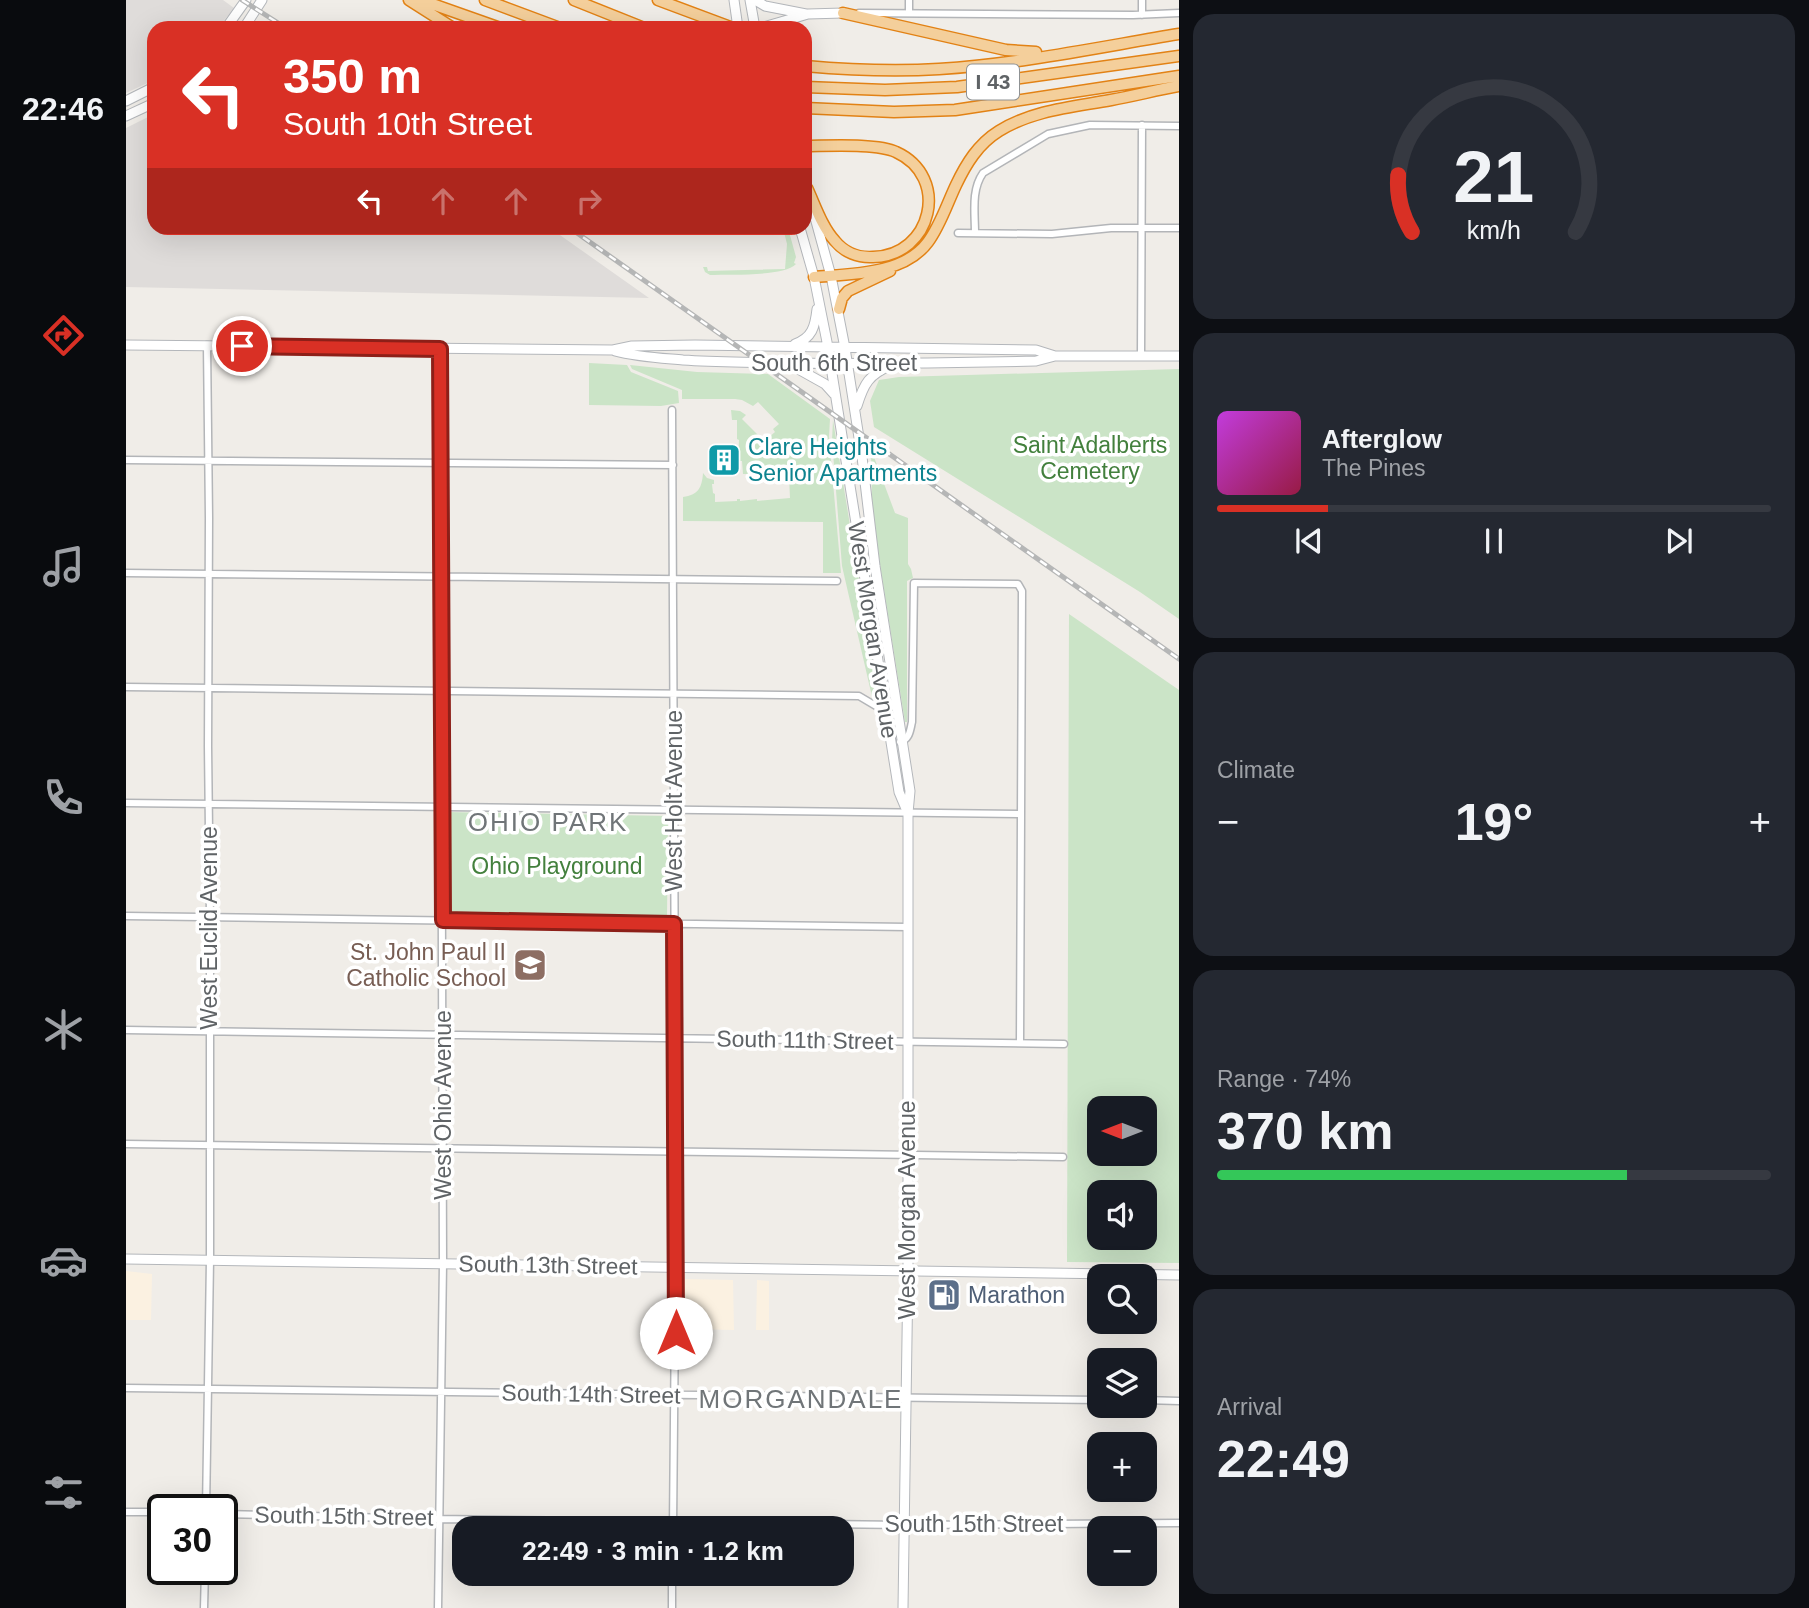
<!DOCTYPE html>
<meta charset="utf-8">
<style>
:root{--surface:#171b24;--page:#242831;--text:#f1f3f6;--muted:#9ea1a6;--line:#363941;--accent:#d93025}
body{margin:0;font-family:Arial,sans-serif;background:var(--page);color:var(--text);height:100vh;display:flex;flex-direction:column;font-size:26px;white-space:nowrap}
*{box-sizing:border-box;margin:0}
p{font-size:23px;color:var(--muted)}
.icon{flex:none;width:38px;height:38px;fill:none;stroke:currentColor;stroke-width:2;stroke-linecap:round;stroke-linejoin:round}
.map{position:relative;flex:1;overflow:hidden}
.details{display:flex;flex-direction:column;gap:14px;padding:14px;background:#0d0f14;width:630px}
.details>*{flex:none}
.hud{position:absolute;left:21px;top:21px;width:665px;height:214px;border-radius:21px;box-shadow:0 7px 28px #0002;background:#d93025;color:#fff;overflow:hidden}
.needle{width:46px;rotate:270deg}
.fabs{position:absolute;left:961px;top:1096px;display:grid;gap:14px}
.fabs a{display:grid;place-items:center;width:70px;height:70px;border-radius:14px;background:var(--surface);box-shadow:0 7px 28px #0002;font-size:35px}
.speed{position:absolute;left:21px;top:1494px;display:flex;gap:14px;font-size:35px;font-weight:700;text-align:center}
.speed>*{display:grid;place-content:center;width:91px;height:91px;border-radius:50%;background:var(--surface);box-shadow:0 7px 28px #0002;line-height:1}
.speed .limit{border:4px solid #111;border-radius:10px;background:#fff;color:#111}
.pin{position:absolute;display:grid;place-items:center;width:60px;height:60px;color:#fff;margin:-30px;border:4px solid #fff;border-radius:50%;box-shadow:0 2px 7px #0007}
.me{position:absolute;width:77px;margin:-38px;rotate:0deg;stroke-linejoin:round;filter:drop-shadow(0 0 5px #0008)}
.turn{display:flex;align-items:center;gap:24px;height:147px;padding:0 21px;font-size:32px}
.turn .icon{width:91px;height:91px;stroke-width:2.5}
.turn b{display:block;font-size:49px;line-height:60px}
.lanes{display:flex;align-items:center;height:66px;padding:0 21px;background:#0003;justify-content:center;gap:35px;direction:ltr}
.lanes .off{opacity:.35}
.big{font-size:52px;font-weight:800;line-height:1.1}
.details .card{flex:1;display:flex;flex-direction:column;justify-content:center;gap:10px;min-width:0;padding:0 24px;border-radius:21px;background:var(--page)}
.details .dial{align-items:center;gap:0}
.dial svg{height:182px;overflow:visible;fill:none;stroke:var(--line);stroke-width:7;stroke-linecap:round;text-anchor:middle}
.dial text{fill:var(--text);stroke:none}
.song{display:flex;align-items:center;gap:21px}
.cover{width:84px;height:84px;border-radius:10px;background:linear-gradient(135deg,hsl(290 70% 55%),hsl(340 70% 35%))}
.played{height:7px;border-radius:4px;background:linear-gradient(90deg,var(--accent) 20%,var(--line) 20%)}
.keys{display:flex;justify-content:space-around;direction:ltr}
.heat{display:flex;justify-content:space-between;align-items:center;font-size:38px;direction:ltr}
.charge{height:10px;border-radius:5px;background:linear-gradient(90deg,#34c759 74%,var(--line) 0)}
.trip{position:absolute;left:326px;top:1516px;width:402px;height:70px;border-radius:21px;background:var(--surface);box-shadow:0 7px 28px #0002;font-weight:800;line-height:70px;text-align:center}
main{display:flex;flex:1;min-height:0}
.tabs{display:flex;flex-direction:column;width:126px;justify-content:space-around;align-items:center;background:#090b0e;color:var(--muted)}
.tabs .icon{width:49px;height:49px}
.tabs .selected{color:var(--accent)}
.tabs b{font-size:32px;color:var(--text)}
.map>svg:first-child{display:block}
</style>
<main>
<nav class="tabs">
<b>22:46</b>
<svg class="icon selected" aria-label="directions" viewBox="0 0 24 24"><path d="M12 3l9 9-9 9-9-9zM9 14v-3h6M13 9l2 2-2 2"/></svg>
<svg class="icon" aria-label="music" viewBox="0 0 24 24"><path d="M9 18V5l10-2v13"/><circle cx="6" cy="18" r="3"/><circle cx="16" cy="16" r="3"/></svg>
<svg class="icon" aria-label="phone" viewBox="0 0 24 24"><path d="M5 4h4l2 5-3 2q2 4 5 5l2-3 5 2v4C11 20 4 13 5 4z"/></svg>
<svg class="icon" aria-label="climate" viewBox="0 0 24 24"><path d="M12 3v18M4 7l16 10M4 17L20 7"/></svg>
<svg class="icon" aria-label="car" viewBox="0 0 24 24"><path d="M5 17H2v-5l4-1 3-4h7l3 4 3 1v5h-3M9 17h6M6 11h13"/><circle cx="7" cy="17" r="2"/><circle cx="17" cy="17" r="2"/></svg>
<svg class="icon" aria-label="filters" viewBox="0 0 24 24"><path d="M4 7h16M4 17h16"/><circle cx="9" cy="7" r="2"/><circle cx="15" cy="17" r="2"/></svg>
</nav>
<div class="map">
<svg width="1053" height="1608" viewBox="0 0 1053 1608">
<rect width="100%" height="100%" fill="#f0ede8"/>
<path fill="#fbf1e1" d="M0 1271 26 1274 25 1320H0Z
M559 1279 607 1280 608 1330 558 1329Z
M631 1280 643 1281V1330H630Z"/>
<path fill="#dfdcda" d="M0 0H97L108 8 92 28H28V80L0 93Z
M28 114V228H424L523 298 0 287V128Z"/>
<path fill="#cbe4c7" fill-rule="evenodd" d="M657 228H662L670 257 668 263 670 264C658 277 603 274 584 275L579 272 577 267H581L582 271 659 269 661 244Z
M463 363 501 365 505 372 552 391 553 403 535 406 463 405Z
M504 365 571 372 642 374 704 419 703 437 715 573H697V522L557 521V497C572 495 576 488 577 473L581 478 588 480V484H586L587 493 589 494V502L611 501V499H614V501L631 499V501L664 498 663 476H656V474H647L646 476H628L627 474H617L616 461H612L613 440 611 439V420H606L605 410 614 411 620 415 616 419 636 439 641 436 642 438 649 432 647 429 653 424 632 402 627 406 616 400 609 399H556V390L506 369Z
M1053 369V619L1014 592 748 427 744 401 753 380 773 377Z
M707 420 753 705 747 701 716 566 706 440Z
M745 449 769 513 782 518V564L785 569 787 578 781 581V722H779L754 565 746 501Z
M943 614 1053 690V1263L941 1262ZM973 1108H1018V1153H973ZM973 1192H1018V1237H973Z
M321 812 542 816 541 919 321 916Z"/>
<g fill="none" stroke-linecap="round" stroke-linejoin="round">
<defs>
<path id="street" d="M733 13 1007 15 1053 13
M783 13V0
M1016 15V0
M832 233 926 234 985 228H1053
M849 233C849 213 845 190 857 173L922 134 964 125 1053 126
M1015 355 1016 125
M546 410 550 1209 547 1528
M0 460 547 465
M0 573 711 581
M0 687 733 696 760 712
M774 742C784 739 784 730 786 722L788 583 892 584 896 591 894 1043
M0 803 895 814
M0 916 782 927
M0 1030 938 1044
M0 1144 937 1157
M0 1388 973 1400
M1018 1400 1053 1401
M80 1510 84 1260V917L82 746 83 518 81 345
M0 1512H37
M96 1514 312 1519 778 1525 1053 1523
M78 1608 79 1570
M312 1608 317 1264 314 349
M546 1608V1573"/>
<path id="secondary" d="M608 0 612 28
M624 0 629 28
M629 0 639 6 680 14
M100 28 120 0
M118 28 136 0
M634 28 682 14 717 13
M0 101 28 87
M0 116 28 103
M688 214 705 276 719 348 736 457 749 566 784 791 782 813V1271L777 1608
M674 228 688 277 701 342 773 792 781 811
M669 344C686 338 689 327 691 309
M0 345 487 350 506 346 569 345 910 350 929 356
M489 351C511 357 534 358 557 360 588 362 618 362 648 363 736 364 823 363 910 361L929 356H1053
M665 365 699 384 708 394
M731 406C738 383 743 375 765 365
M0 1259 1053 1275"/>
<path id="highway" d="M283 0 327 28
M295 0 374 28
M359 0 434 28
M448 0 518 28
M532 0 607 28
M717 13 880 50 910 52
M679 66C724 70 768 72 813 69 894 64 974 47 1053 34
M679 87 759 90 831 87 1053 56
M679 108 768 112 829 110 1053 76
M679 146C701 146 752 143 770 152 825 177 806 256 747 257 732 258 718 252 709 241 696 227 689 205 681 188
M688 277C724 274 778 275 802 242 814 226 821 204 830 185 840 164 852 144 873 131 907 110 947 107 985 100 1008 96 1030 90 1053 86
M713 309 716 298 722 291 764 271"/>
</defs>
<use href="#street" stroke="#b3b5b8" stroke-width="9"/>
<use href="#secondary" stroke="#b4b7bb" stroke-width="11"/>
<use href="#highway" stroke="#e28215" stroke-width="13"/>
<use href="#street" stroke="#fff" stroke-width="6"/>
<use href="#secondary" stroke="#fff" stroke-width="9"/>
<use href="#highway" stroke="#f4cf9b" stroke-width="10"/>
<defs>
<path id="rail" d="M116 0 160 28
M444 228 1053 659"/>
</defs>
<use href="#rail" stroke="#b5b6b6" stroke-width="5"/>
<use href="#rail" stroke="#fff" stroke-width="2.5" stroke-dasharray="8" stroke-linecap="butt"/>
</g>
<g fill="none" stroke-linecap="round" stroke-linejoin="round">
<defs>
<path id="route" d="M116 346 314 349 317 920 548 924 550 1333"/>
</defs>
<use href="#route" stroke="#8d1f18" stroke-width="18"/>
<use href="#route" stroke="#d93025" stroke-width="12"/>
</g>
<defs>
<symbol id="building-square" viewBox="-11 -11 22 22"><rect x="-9" y="-9" width="18" height="18" rx="4" fill="#0f9aa8" stroke="#fff"/><path d="M-4-6H4V6H1V3H-1V6H-4ZM-2.5-4.3h1.7v1.8h-1.7ZM.8-4.3h1.7v1.8H.8ZM-2.5-1h1.7V.8h-1.7ZM.8-1h1.7V.8H.8Z" fill="#fff"/></symbol>
<symbol id="school-square" viewBox="-11 -11 22 22"><rect x="-9" y="-9" width="18" height="18" rx="4" fill="#8d6e63" stroke="#fff"/><path d="M0-5L7-2L0 1L-7-2ZM-4 1L0 2.5L4 1V4Q0 6-4 4Z" fill="#fff"/></symbol>
<symbol id="fuel-square" viewBox="-11 -11 22 22"><rect x="-9" y="-9" width="18" height="18" rx="4" fill="#5c6f8a" stroke="#fff"/><path d="M-5.5-6h7V0h2V4h1.3V-2.5L3-4.5l.8-.8L6-3V5H2.5V1h-1V6h-7ZM-4.2-4.7v3.2H.2V-4.7Z" fill="#fff"/></symbol>
</defs>
<g fill-rule="evenodd">
<use href="#building-square" x="579" y="441" width="38" height="38"/>
<use href="#school-square" x="385" y="946" width="38" height="38"/>
<use href="#fuel-square" x="799" y="1276" width="38" height="38"/>
</g>
<g text-anchor="middle" stroke-width="7" stroke-linejoin="round" paint-order="stroke">
<rect fill="#fff" stroke="#8f9294" stroke-width="2" x="841" y="64.5" width="52" height="35" rx="5"/>
<g font-size="21" font-weight="bold" fill="#5f6366">
<text x="867" y="89">I 43</text>
</g>
<g font-size="23" fill="#5f6366" stroke="#fff">
<text x="708" y="371">South 6th Street</text>
<text transform="translate(747 630) rotate(81)" y="8">West Morgan Avenue</text>
<text transform="translate(548 801) rotate(-90)" y="8">West Holt Avenue</text>
<text transform="translate(83 928) rotate(-90)" y="8">West Euclid Avenue</text>
<text transform="translate(679 1040) rotate(1)" y="8">South 11th Street</text>
<text transform="translate(317 1105) rotate(-90)" y="8">West Ohio Avenue</text>
<text transform="translate(781 1210) rotate(-90)" y="8">West Morgan Avenue</text>
<text transform="translate(422 1265) rotate(1)" y="8">South 13th Street</text>
<text transform="translate(465 1394) rotate(1)" y="8">South 14th Street</text>
<text transform="translate(218 1516) rotate(1)" y="8">South 15th Street</text>
<text x="848" y="1532">South 15th Street</text>
</g>
<g font-size="23" fill="#43803d" stroke="#fff">
<text x="964" y="453">Saint Adalberts<tspan x="964" dy="26">Cemetery</tspan></text>
<text x="431" y="874">Ohio Playground</text>
</g>
<g font-size="23" fill="#0d838f" stroke="#fff" text-anchor="start">
<text x="622" y="455">Clare Heights<tspan x="622" dy="26">Senior Apartments</tspan></text>
</g>
<g font-size="23" fill="#785e54" stroke="#fff" text-anchor="end">
<text x="380" y="960">St. John Paul II<tspan x="380" dy="26">Catholic School</tspan></text>
</g>
<g font-size="23" fill="#4e5e75" stroke="#fff" text-anchor="start">
<text x="842" y="1303">Marathon</text>
</g>
<g font-size="26" letter-spacing="2" fill="#707578" stroke="#fff">
<text x="422" y="831">OHIO PARK</text>
<text x="675" y="1408">MORGANDALE</text>
</g>
</g>
</svg>
<div class="fabs">
<a><svg class="needle" viewBox="-14 -14 28 28"><path d="M0-13l5 13h-10z" fill="#e53935"/><path d="M0 13l5-13h-10z" fill="#9ea1a6"/></svg></a>
<a><svg class="icon" aria-label="sound" viewBox="0 0 24 24"><path d="M4 9h4l5-4v14l-5-4H4zM17 9q2 3 0 6"/></svg></a>
<a><svg class="icon" aria-label="search" viewBox="0 0 24 24"><circle cx="10" cy="10" r="6"/><path d="M15 15l6 6"/></svg></a>
<a><svg class="icon" aria-label="layers" viewBox="0 0 24 24"><path d="M12 4l9 5-9 5-9-5zM3 14l9 5 9-5"/></svg></a>
<a>+</a>
<a>−</a>
</div>
<div class="speed"><div class="limit">30</div></div>
<div class="pin" style="left:116px;top:346px;background:#d93025"><svg class="icon" aria-label="arrive" viewBox="0 0 24 24"><path d="M6 21V4h12l-3 4 3 4H6"/></svg></div>
<svg class="me" style="left:550px;top:1333px" viewBox="-20 -20 40 40"><circle r="19" fill="#fff"/><path d="M0-13L10 11 0 6-10 11z" fill="#d93025"/></svg>
<div class="trip">22:49 · 3 min · 1.2 km</div>
<div class="hud">
<div class="turn"><svg class="icon" aria-label="left" viewBox="0 0 24 24"><path d="M17 20v-9H6M10 6l-5 5 5 5"/></svg><div><b>350 m</b>South 10th Street</div></div>
<div class="lanes"><svg class="icon" aria-label="left" viewBox="0 0 24 24"><path d="M17 20v-9H6M10 6l-5 5 5 5"/></svg><svg class="icon off" aria-label="ahead" viewBox="0 0 24 24"><path d="M12 20V5M6 11l6-6 6 6"/></svg><svg class="icon off" aria-label="ahead" viewBox="0 0 24 24"><path d="M12 20V5M6 11l6-6 6 6"/></svg><svg class="icon off" aria-label="right" viewBox="0 0 24 24"><path d="M7 20v-9h11M14 6l5 5-5 5"/></svg></div>
</div>
</div>
<section class="details">
<div class="card dial"><svg viewBox="0 0 100 80">
<path d="M14 69A42 42 0 1 1 86 69"/>
<path d="M14 69A42 42 0 0 1 8 44" stroke="#d93025"/>
<text x="50" y="56" font-size="32" font-weight="700">21</text>
<text x="50" y="72" font-size="11">km/h</text>
</svg></div>
<div class="card">
<div class="song"><i class="cover"></i><div><b>Afterglow</b><p>The Pines</p></div></div>
<div class="played"></div>
<div class="keys"><svg class="icon" aria-label="previous" viewBox="0 0 24 24"><path d="M18 5L8 12l10 7zM5 5v14"/></svg><svg class="icon" aria-label="pause" viewBox="0 0 24 24"><path d="M8 5v14M16 5v14"/></svg><svg class="icon" aria-label="next" viewBox="0 0 24 24"><path d="M6 5l10 7-10 7zM19 5v14"/></svg></div>
</div>
<div class="card"><p>Climate</p>
<div class="heat"><a>−</a><b class="big">19°</b><a>+</a></div>
</div>
<div class="card"><p>Range · 74%</p><b class="big">370 km</b><div class="charge"></div></div>
<div class="card"><p>Arrival</p><b class="big">22:49</b></div>
</section>
</main>
